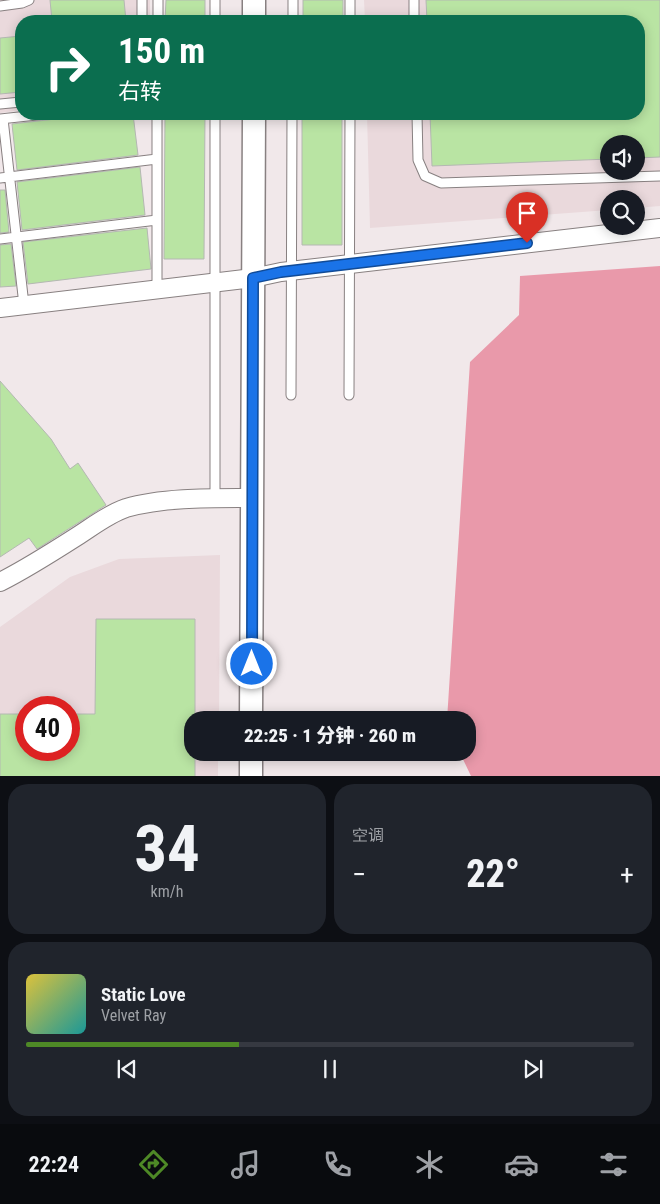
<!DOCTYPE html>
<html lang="zh">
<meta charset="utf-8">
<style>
:root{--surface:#171b24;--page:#20242c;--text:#f1f3f6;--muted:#9ea1a6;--line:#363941;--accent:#4e8926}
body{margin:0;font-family:"Roboto Condensed","Noto Sans SC",sans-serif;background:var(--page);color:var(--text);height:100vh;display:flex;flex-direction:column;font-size:19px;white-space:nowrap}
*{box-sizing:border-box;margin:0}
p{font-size:16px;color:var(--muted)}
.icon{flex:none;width:28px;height:28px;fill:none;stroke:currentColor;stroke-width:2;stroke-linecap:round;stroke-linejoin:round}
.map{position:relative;height:776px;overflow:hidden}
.panel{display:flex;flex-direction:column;gap:8px;padding:8px;background:#0d0f14;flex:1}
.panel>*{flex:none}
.guide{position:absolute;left:15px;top:15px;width:630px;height:105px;border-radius:20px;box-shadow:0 2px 12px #0003;background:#0b6e4f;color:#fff;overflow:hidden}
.fabs{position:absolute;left:600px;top:135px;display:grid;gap:10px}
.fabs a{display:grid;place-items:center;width:45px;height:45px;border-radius:50%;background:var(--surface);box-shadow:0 2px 12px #0003;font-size:25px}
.speed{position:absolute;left:15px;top:696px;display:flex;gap:10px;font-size:25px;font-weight:700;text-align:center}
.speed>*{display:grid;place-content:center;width:65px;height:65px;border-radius:50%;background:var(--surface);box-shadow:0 2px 12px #0003;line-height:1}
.speed .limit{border:8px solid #d22;background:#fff;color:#111}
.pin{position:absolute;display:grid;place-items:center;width:42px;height:42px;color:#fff;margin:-51px -21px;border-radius:50% 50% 50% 0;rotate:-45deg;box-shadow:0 0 5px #0007}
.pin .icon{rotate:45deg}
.me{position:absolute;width:55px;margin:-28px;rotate:0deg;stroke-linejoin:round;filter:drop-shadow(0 0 4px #0008)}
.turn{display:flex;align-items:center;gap:18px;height:105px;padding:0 20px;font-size:22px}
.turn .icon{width:65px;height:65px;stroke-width:2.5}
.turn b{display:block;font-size:35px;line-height:42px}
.big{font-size:38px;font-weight:800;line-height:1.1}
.panel .widget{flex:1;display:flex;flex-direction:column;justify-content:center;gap:8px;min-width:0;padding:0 18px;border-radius:20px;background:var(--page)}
.panel .dial{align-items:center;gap:0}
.dial b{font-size:65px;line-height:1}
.song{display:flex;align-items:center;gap:15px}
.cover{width:60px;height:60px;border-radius:8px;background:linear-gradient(135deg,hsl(50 70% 55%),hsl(180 70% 35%))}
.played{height:5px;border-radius:2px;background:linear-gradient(90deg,var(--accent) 35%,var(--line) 35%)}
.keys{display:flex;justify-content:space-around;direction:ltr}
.heat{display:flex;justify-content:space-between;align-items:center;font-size:28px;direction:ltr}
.panel .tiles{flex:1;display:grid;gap:8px;grid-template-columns:1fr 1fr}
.widget:last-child{grid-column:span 2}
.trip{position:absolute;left:184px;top:711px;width:292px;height:50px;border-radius:20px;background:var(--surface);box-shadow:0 2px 12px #0003;font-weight:800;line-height:50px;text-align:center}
.tabs{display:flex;height:80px;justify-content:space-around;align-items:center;background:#090b0e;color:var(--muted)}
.tabs .icon{width:35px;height:35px}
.tabs .current{color:var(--accent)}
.tabs b{font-size:22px;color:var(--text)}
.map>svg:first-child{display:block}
</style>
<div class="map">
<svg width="660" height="777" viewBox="0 0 660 777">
<rect width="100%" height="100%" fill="#f1e8ea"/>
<path fill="#ead9dc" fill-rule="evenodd" d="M0 0H150V21H21V110L0 113Z
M364 0H660V206L636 208V199H609V210L370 228 367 114H639V21H365ZM609 144H636V171H609Z
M220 555 219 720H192V752L218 753V776H0V627L70 577 119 559ZM26 708H69V750H26Z"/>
<path fill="#e999aa" d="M660 266V776H471L460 753 468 752V720H447L470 362 519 315 520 276Z"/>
<path fill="#b9e4a3" stroke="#b4b8b2" d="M50 0H124L126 21H52Z
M166 0H205V21H165Z
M303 0H343V21H303Z
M426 0H660V157L636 158V144H609V159L432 166 430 114H639V21H427Z
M21 36V92L0 94V38Z
M99 114H133L138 155 17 170 12 124Z
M165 114H205L204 259H164Z
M302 114H342V245H302Z
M140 167 145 215 22 230 17 182Z
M0 190H5L9 232 0 233Z
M147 228 151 269 28 284 23 242Z
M11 244 16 286 0 287V245Z
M0 381 51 439 70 469 78 463 106 505 37 549 29 538 0 557Z
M96 619H195V720H192V752H195V777H0V714H26V750H69V714H95Z"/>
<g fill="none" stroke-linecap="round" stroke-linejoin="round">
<defs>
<path id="service" d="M414 0V21
M0 6 22 3 29 0
M142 21V0
M158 21V0
M215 21V0
M293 21V0
M350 21V0
M0 104 21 102
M417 114 418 160 425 176 441 183 660 176
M0 119 46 114
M3 119 24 305
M0 178 157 159
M0 239 157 220
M157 289V114
M291 395 292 114
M349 395 350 114
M215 498V114"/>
<path id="minor" d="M0 308 253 278 281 272 660 228
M0 582C26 569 51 553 76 537 92 527 108 514 126 508 162 497 214 498 252 498"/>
<path id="tertiary" d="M254 21V0
M251 720 254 114
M251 777V752"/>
</defs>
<use href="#service" stroke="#888081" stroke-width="11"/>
<use href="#minor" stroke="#888081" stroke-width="20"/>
<use href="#tertiary" stroke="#888081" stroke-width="25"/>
<use href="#service" stroke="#fff" stroke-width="9"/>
<use href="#minor" stroke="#fff" stroke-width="18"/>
<use href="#tertiary" stroke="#fff" stroke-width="22"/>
</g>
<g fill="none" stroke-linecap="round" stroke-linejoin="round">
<defs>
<path id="route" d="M252 664 253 278 281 272 527 243"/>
</defs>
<use href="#route" stroke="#114b97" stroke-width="12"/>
<use href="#route" stroke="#1a73e8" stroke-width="9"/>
</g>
</svg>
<div class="fabs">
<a><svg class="icon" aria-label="sound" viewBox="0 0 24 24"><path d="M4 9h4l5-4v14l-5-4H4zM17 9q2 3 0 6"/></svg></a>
<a><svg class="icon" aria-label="search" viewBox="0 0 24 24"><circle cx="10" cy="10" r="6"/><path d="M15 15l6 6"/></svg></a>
</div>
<div class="speed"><div class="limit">40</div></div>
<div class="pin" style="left:527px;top:243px;background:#d93025"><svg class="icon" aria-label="arrive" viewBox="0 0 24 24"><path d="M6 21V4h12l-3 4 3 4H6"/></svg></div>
<svg class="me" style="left:252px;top:664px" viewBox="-20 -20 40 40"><circle r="17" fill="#1a73e8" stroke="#fff" stroke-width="3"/><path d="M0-11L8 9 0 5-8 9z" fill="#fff"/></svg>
<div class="trip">22:25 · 1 分钟 · 260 m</div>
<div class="guide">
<div class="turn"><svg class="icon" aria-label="right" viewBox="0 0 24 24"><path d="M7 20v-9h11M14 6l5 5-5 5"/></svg><div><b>150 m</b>右转</div></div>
</div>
</div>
<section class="panel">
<div class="tiles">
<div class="widget dial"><b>34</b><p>km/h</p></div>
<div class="widget"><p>空调</p>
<div class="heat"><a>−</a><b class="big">22°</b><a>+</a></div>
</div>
<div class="widget">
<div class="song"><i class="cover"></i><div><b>Static Love</b><p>Velvet Ray</p></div></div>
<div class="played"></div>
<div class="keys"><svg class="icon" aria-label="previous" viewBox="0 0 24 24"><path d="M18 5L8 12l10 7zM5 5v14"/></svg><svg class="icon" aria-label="pause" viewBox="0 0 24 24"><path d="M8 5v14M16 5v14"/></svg><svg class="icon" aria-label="next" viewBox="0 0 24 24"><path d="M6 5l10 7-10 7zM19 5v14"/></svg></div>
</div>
</div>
</section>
<nav class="tabs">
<b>22:24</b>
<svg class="icon current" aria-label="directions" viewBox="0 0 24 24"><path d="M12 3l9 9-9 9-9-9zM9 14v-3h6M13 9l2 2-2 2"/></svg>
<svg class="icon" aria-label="music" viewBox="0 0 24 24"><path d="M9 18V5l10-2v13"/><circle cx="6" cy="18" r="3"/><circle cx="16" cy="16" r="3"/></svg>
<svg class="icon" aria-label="phone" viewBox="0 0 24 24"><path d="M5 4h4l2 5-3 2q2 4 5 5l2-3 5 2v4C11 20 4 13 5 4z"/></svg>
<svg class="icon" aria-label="climate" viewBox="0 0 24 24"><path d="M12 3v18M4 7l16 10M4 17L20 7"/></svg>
<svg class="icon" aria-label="car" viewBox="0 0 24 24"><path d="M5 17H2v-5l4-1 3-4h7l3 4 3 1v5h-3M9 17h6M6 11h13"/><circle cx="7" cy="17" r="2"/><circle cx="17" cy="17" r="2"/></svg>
<svg class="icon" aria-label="filters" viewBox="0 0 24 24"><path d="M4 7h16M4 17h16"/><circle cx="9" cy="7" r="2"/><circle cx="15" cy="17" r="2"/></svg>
</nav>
